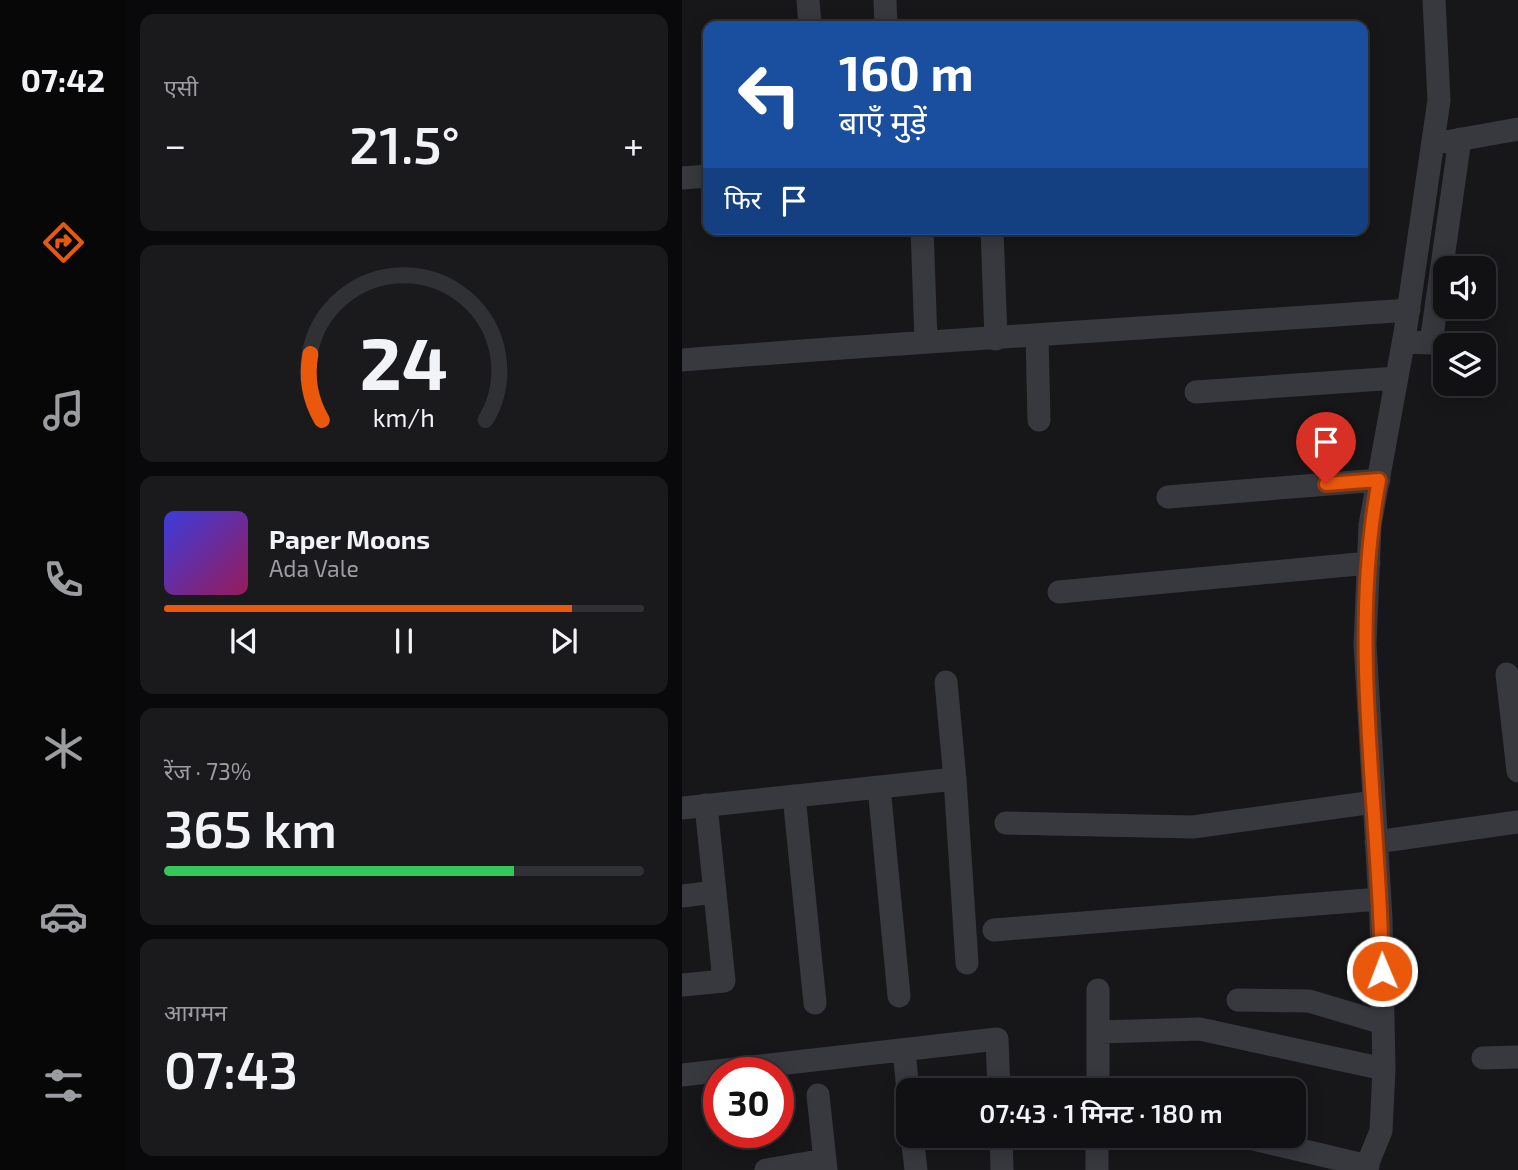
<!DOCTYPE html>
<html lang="hi">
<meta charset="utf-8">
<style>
:root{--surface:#111114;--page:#1a1a1d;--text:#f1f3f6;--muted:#9c9da0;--line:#303134;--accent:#ea580c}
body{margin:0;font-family:"Exo 2","Noto Sans Devanagari",sans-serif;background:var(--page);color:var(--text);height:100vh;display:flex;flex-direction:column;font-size:26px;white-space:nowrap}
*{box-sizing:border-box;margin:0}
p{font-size:23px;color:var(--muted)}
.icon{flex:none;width:38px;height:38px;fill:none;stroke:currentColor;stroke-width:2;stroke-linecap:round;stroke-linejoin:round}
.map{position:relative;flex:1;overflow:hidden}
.panel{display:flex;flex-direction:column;gap:14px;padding:14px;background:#09090b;width:556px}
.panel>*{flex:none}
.top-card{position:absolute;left:21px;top:21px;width:665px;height:214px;border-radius:14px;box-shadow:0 4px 18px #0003,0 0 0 2px var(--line);background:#1a4fa0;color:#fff;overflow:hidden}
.tools{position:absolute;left:751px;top:256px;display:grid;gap:14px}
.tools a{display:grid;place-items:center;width:63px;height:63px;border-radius:14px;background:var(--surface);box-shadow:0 4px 18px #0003,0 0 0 2px var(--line);font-size:35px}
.speed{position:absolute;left:21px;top:1057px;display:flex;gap:14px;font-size:35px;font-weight:700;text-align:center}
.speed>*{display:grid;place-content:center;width:91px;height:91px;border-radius:50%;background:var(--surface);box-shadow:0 4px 18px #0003,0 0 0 2px var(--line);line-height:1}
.speed .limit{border:10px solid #d22;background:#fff;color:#111}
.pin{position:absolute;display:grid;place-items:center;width:60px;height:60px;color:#fff;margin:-72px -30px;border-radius:50% 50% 50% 0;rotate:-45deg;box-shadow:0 0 7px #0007}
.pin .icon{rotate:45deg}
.me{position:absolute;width:77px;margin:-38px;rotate:359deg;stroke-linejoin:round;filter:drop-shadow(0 0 5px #0008)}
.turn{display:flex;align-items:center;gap:24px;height:147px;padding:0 21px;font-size:32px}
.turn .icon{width:91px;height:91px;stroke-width:2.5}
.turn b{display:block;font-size:49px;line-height:60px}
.then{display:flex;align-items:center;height:66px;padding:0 21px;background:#0003;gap:14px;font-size:26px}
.big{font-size:52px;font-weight:600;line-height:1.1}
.panel .card{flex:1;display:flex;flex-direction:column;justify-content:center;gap:10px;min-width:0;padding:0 24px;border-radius:14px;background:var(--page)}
.panel .dial{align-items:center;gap:0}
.dial svg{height:182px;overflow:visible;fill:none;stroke:var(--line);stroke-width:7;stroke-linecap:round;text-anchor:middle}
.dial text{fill:var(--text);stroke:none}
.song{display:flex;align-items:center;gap:21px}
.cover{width:84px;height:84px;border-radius:10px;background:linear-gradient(135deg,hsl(240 70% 55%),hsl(330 70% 35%))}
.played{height:7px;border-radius:4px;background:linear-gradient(90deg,var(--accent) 85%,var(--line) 85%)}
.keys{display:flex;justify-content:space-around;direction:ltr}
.heat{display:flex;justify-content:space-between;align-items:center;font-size:38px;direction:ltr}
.charge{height:10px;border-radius:5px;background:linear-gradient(90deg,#34c759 73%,var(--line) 0)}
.trip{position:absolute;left:214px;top:1078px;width:410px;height:70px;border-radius:14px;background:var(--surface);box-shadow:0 4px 18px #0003,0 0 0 2px var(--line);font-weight:600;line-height:70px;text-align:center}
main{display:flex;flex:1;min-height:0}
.tabs{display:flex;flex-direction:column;width:126px;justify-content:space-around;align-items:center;background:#070708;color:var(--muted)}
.tabs .icon{width:49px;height:49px}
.tabs .current{color:var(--accent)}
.tabs b{font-size:32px;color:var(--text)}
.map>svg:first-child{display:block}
</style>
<main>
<nav class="tabs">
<b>07:42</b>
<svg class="icon current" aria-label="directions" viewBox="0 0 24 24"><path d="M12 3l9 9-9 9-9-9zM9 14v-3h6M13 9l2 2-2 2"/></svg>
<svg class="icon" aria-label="music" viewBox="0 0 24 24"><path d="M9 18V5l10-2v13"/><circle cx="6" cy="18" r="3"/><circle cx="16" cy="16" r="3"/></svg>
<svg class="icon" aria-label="phone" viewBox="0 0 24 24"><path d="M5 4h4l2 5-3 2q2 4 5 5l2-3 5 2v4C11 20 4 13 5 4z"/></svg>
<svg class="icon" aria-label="climate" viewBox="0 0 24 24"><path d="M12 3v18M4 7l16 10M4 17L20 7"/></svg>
<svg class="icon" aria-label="car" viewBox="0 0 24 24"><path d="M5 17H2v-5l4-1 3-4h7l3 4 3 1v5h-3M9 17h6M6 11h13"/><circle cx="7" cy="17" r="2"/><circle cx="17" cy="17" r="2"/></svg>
<svg class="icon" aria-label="filters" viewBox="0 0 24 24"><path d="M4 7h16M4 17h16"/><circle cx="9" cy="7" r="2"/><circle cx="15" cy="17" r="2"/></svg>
</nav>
<section class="panel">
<div class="card"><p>एसी</p>
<div class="heat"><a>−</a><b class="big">21.5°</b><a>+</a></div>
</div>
<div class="card dial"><svg viewBox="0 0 100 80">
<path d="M14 69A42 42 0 1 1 86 69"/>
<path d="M14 69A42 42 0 0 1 9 40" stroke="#ea580c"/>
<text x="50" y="56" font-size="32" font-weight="700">24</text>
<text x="50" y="72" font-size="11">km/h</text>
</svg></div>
<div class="card">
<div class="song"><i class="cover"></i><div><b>Paper Moons</b><p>Ada Vale</p></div></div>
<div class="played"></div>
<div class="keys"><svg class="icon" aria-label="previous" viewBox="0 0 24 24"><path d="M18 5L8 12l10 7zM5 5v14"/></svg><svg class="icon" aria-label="pause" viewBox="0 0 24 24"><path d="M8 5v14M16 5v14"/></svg><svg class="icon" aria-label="next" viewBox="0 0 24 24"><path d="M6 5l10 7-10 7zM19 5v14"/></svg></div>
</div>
<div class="card"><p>रेंज · 73%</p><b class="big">365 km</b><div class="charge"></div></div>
<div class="card"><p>आगमन</p><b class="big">07:43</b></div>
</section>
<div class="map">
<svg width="836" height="1170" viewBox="0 0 836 1170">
<rect width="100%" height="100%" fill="#17171a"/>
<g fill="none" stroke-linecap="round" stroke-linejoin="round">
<path stroke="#38393f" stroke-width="23" d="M126 0 128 26
M203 0 204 26
M764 142 836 129
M0 178 26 176
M240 229 244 340
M310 229 314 339
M355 336 357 420
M722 342 749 343 778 139
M0 360C242 341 484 327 727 310
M514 392 715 378
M486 497 697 480
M377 592 687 563
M825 674 836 771
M264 682 273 779 285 963
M197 787 217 996
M112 796 133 1003
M0 808 273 779
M324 823 511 827 692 802
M694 842 836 822
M0 896 33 892
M312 930 698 899
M0 985 42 981 24 805
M556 1000 627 1001 701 1023
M417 1032 518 1029 702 1069
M222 1050 226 1091
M801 1058 836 1057
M0 1075 315 1039 317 1090
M416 1090V990
M136 1095 144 1170
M230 1136 234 1170
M319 1136 320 1170
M559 1136 686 1166
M84 1170 143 1160
M415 1170V1136
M683 1170 699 1131 702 1069 699 919 683 644 688 525 723 333 757 100 752 0"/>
</g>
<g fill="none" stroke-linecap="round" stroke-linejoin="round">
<defs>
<path id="route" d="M644 484 697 480C666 642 698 808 700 971"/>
</defs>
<use href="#route" stroke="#983908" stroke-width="18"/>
<use href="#route" stroke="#ea580c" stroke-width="12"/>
</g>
</svg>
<div class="tools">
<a><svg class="icon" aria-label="sound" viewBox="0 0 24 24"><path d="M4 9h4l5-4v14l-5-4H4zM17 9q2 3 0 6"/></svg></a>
<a><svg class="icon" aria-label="layers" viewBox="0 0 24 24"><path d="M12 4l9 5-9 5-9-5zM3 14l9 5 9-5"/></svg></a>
</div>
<div class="speed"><div class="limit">30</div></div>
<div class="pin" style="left:644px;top:484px;background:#d93025"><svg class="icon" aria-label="arrive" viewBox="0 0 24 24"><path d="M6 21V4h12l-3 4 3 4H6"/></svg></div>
<svg class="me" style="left:700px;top:971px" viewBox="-20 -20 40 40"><circle r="17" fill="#ea580c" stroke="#fff" stroke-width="3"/><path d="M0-11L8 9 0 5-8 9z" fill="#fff"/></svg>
<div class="trip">07:43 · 1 मिनट · 180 m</div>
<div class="top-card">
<div class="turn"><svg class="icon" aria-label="left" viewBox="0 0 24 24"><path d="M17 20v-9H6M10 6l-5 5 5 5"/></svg><div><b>160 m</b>बाएँ मुड़ें</div></div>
<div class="then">फिर<svg class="icon" aria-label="arrive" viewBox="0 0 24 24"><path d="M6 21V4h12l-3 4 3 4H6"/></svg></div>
</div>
</div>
</main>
